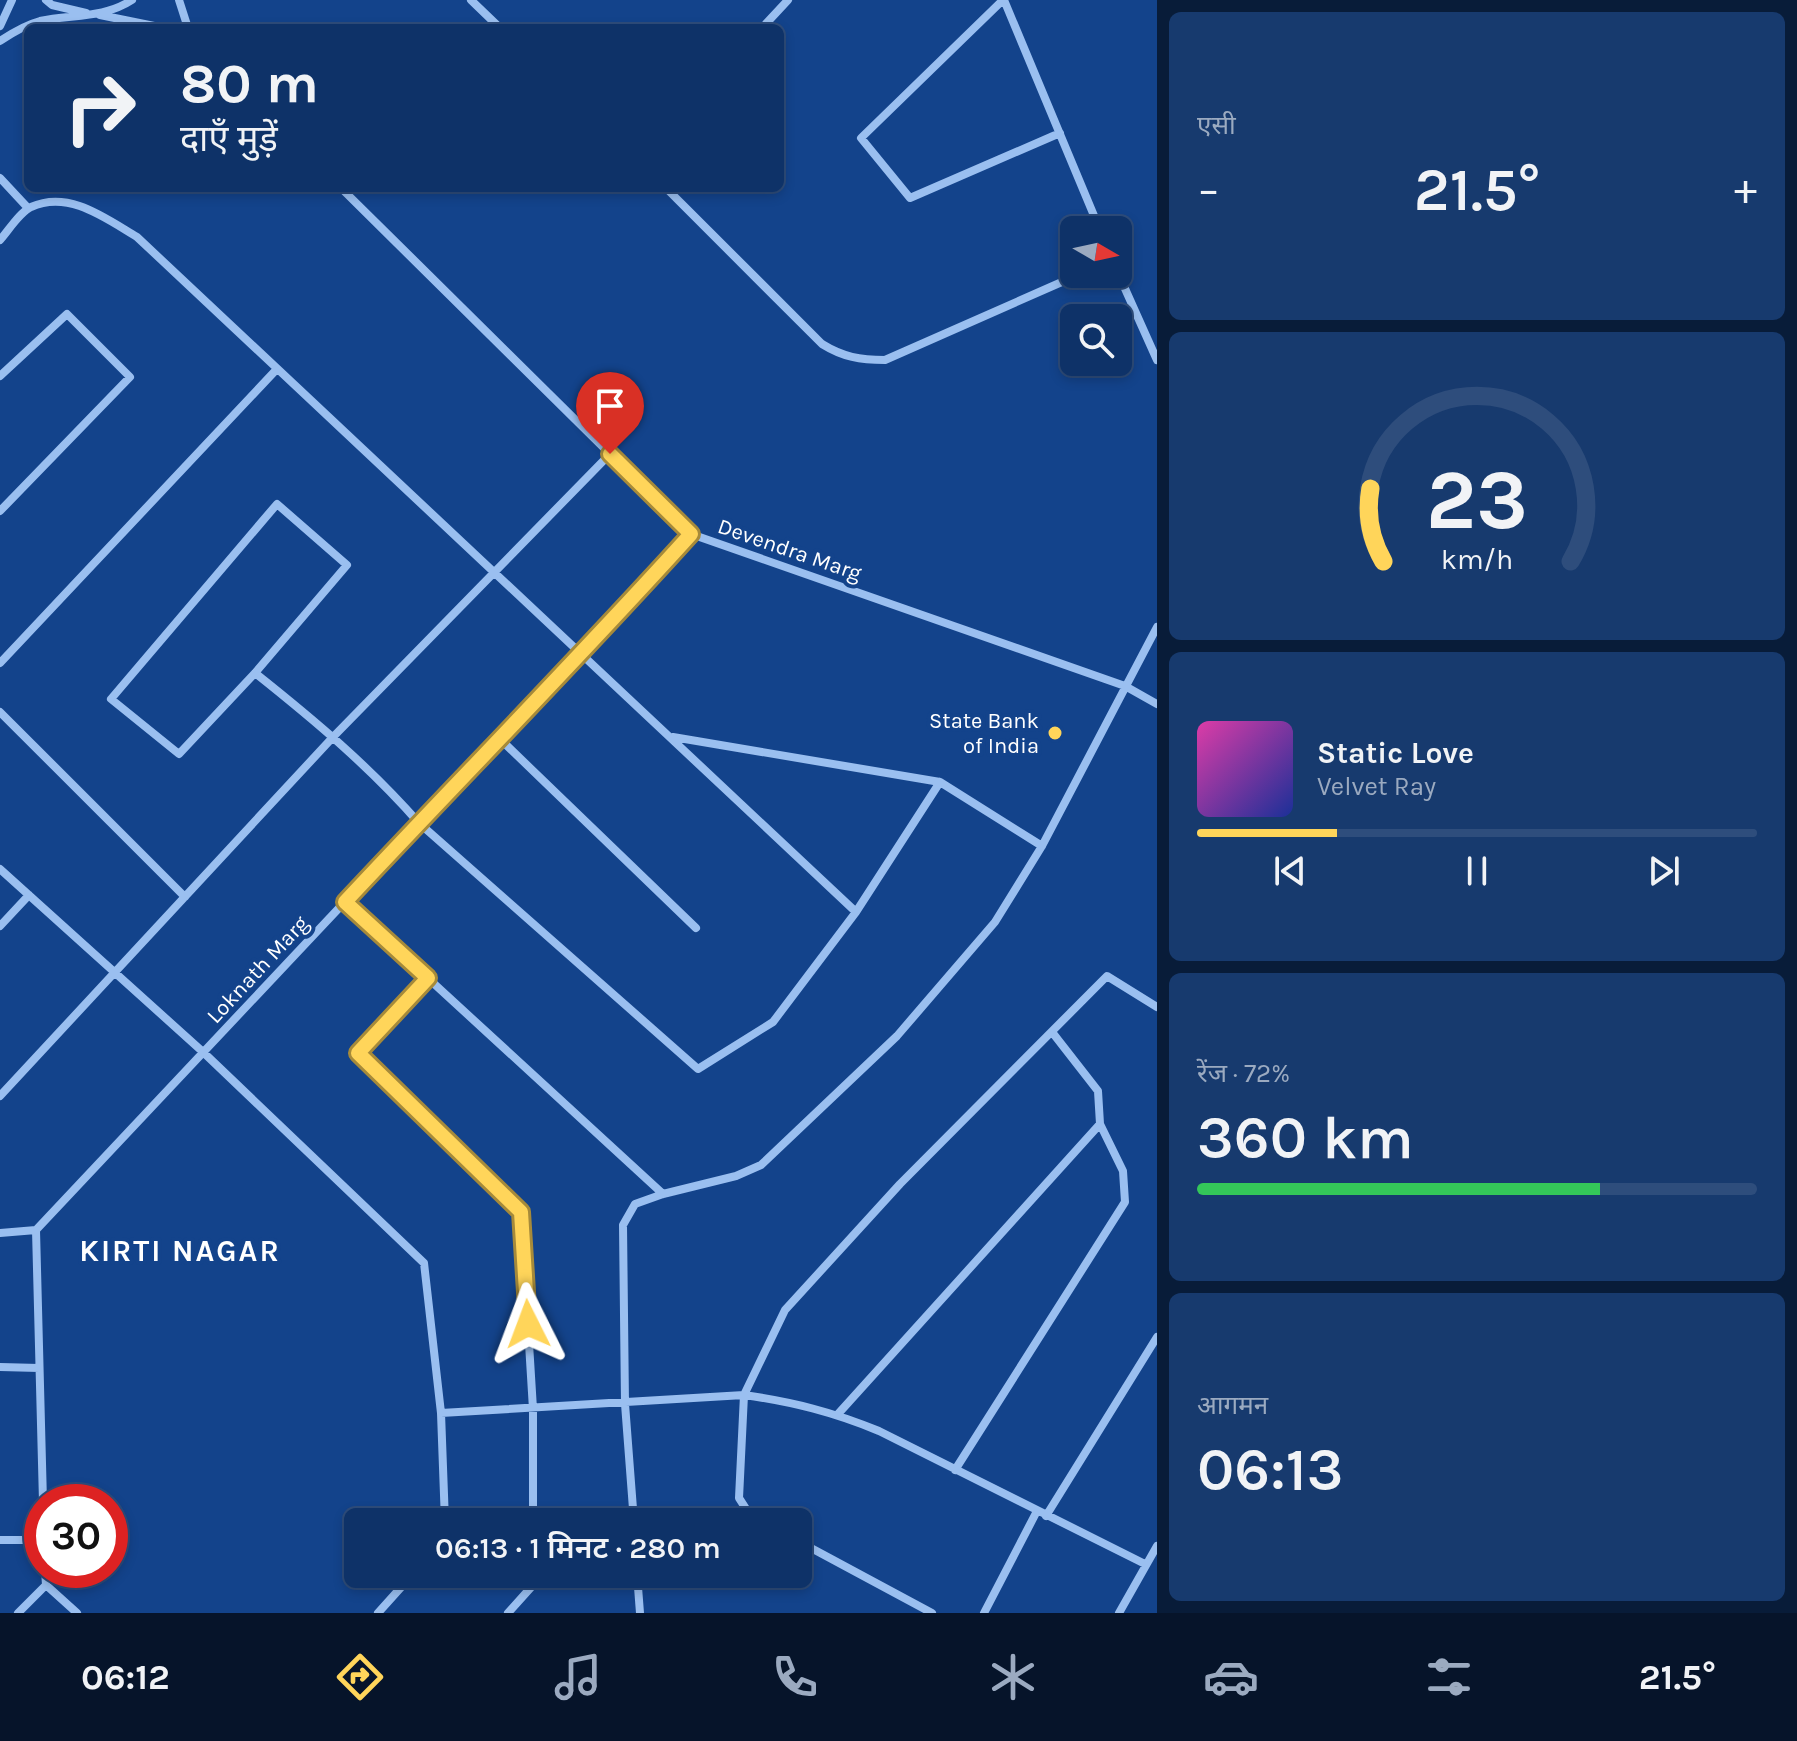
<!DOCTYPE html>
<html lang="hi">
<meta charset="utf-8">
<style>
:root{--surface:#0e3268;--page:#173a6e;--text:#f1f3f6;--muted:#9baac0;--line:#2e4d7c;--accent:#ffd55a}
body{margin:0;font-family:Karla,"Noto Sans Devanagari",sans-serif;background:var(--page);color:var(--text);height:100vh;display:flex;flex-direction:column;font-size:30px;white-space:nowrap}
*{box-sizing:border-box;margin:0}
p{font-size:26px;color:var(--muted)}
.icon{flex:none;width:44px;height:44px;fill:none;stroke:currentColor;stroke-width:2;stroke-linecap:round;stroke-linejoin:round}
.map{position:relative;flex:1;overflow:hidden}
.drawer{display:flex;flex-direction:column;gap:12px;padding:12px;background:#081c39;width:640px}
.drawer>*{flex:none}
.banner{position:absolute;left:24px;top:24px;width:760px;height:168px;border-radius:12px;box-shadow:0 4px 12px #0003,0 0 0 2px var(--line);background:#0e3268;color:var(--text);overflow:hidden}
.needle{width:52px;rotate:99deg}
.controls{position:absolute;left:1060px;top:216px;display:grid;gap:16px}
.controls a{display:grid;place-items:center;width:72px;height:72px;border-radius:12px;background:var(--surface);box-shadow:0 4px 12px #0003,0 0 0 2px var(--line);font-size:40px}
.speed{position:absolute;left:24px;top:1484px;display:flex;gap:16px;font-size:40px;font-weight:700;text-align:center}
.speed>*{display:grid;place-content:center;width:104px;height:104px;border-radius:50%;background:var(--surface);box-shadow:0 4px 12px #0003,0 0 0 2px var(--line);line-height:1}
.speed .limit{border:12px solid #d22;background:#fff;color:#111}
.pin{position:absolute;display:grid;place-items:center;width:68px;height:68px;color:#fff;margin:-82px -34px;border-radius:50% 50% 50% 0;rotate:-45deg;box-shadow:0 0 8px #0007}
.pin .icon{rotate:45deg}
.me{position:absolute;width:88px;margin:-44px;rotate:357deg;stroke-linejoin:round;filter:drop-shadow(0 0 6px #0008)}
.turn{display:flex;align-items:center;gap:28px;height:168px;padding:0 24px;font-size:36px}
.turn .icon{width:104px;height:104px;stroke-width:2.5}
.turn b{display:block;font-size:56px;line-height:68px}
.big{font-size:60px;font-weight:600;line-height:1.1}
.drawer .tile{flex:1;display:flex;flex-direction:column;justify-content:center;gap:12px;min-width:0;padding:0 28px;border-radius:12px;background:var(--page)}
.drawer .dial{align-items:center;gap:0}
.dial svg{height:208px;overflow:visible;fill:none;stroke:var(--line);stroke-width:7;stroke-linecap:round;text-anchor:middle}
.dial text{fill:var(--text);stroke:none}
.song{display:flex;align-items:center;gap:24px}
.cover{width:96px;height:96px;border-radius:12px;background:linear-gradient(135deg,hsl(320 70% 55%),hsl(230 70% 35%))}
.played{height:8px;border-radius:4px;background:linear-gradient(90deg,var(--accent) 25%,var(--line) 25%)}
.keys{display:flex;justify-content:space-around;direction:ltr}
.heat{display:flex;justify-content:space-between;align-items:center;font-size:44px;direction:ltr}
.charge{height:12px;border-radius:6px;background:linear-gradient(90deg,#34c759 72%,var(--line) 0)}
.trip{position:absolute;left:344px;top:1508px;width:468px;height:80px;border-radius:12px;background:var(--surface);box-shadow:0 4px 12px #0003,0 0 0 2px var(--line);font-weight:600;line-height:80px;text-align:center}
.tabs{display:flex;height:128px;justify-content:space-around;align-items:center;background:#06142a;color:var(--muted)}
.tabs .icon{width:56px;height:56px}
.tabs .current{color:var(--accent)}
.tabs b{font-size:36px;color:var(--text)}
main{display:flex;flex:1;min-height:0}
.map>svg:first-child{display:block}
</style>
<main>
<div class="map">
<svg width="1157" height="1613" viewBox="0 0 1157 1613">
<rect width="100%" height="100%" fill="#13438b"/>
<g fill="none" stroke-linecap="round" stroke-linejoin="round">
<path stroke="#9abff0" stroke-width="8" d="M46 0 52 5 86 13
M179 0 188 28
M471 0 500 28
M1003 0 861 138 910 198 1060 133
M1004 0 1100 230
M100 15 164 28
M0 26 12 0
M762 28 788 0
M0 41C12 33 25 25 40 21 71 14 103 19 132 0
M0 178 28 208
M341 188 691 534 1125 686 1157 704
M666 188 822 344C843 357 860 360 885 360L1080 274
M0 240C9 230 19 213 31 207 69 190 105 218 137 237L856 912
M1118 273 1157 360
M0 376 67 314 130 377 0 511
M277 504 347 565 255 673 179 754 111 699Z
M0 663 276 370
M255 673C314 720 369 766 419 823L698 1069 773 1022 856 912 940 782 1042 846
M0 712 185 897
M673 737 940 782
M499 738 696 928
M0 869 203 1052 424 1263 441 1413 445 1522
M345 902 663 1194
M0 926 29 895
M428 978 358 1053 521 1212 533 1409V1522
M0 1096 334 736 610 454
M0 1233 36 1230
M0 1367 39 1368
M441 1413 744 1395C793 1402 833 1412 879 1431L1145 1564
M838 1414 1100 1124 1098 1091 1052 1032
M955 1470 1125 1202 1123 1171 1100 1124
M43 1502 36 1230 499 738 581 656 691 534
M1046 1516 1157 1337
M634 1522 625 1404 623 1225 635 1204 663 1194 736 1176 761 1165 897 1036 995 922 1042 846 1157 627
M765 1522 748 1512 739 1498 744 1395 785 1310 900 1184 1107 976 1157 1007
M0 1540H42
M798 1541 932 1613
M45 1570 46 1585 77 1613
M637 1574 640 1613
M18 1613 46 1585
M378 1613 413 1574
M508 1613 534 1584V1574
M984 1613 1037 1511
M1119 1613 1157 1546"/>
</g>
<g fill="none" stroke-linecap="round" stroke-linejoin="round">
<defs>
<path id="route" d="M528 1324 521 1212 358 1053 428 978 345 902C460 779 578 659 691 534L610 454"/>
</defs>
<use href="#route" stroke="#a68a3a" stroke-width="20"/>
<use href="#route" stroke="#ffd55a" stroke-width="14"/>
</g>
<circle fill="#ffd55a" stroke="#13438b" stroke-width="3" cx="1055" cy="733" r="8"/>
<g text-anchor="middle" stroke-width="8" stroke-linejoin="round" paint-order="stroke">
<g font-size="22" fill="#fff" stroke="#13438b">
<text transform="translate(790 549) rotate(19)" y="8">Devendra Marg</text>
<text transform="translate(257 969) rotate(-47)" y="8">Loknath Marg</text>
</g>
<g font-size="22" fill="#fff" stroke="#13438b" text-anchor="end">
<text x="1039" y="728">State Bank<tspan x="1039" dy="25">of India</tspan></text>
</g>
<g font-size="30" font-weight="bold" letter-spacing="2" fill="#fff" stroke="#13438b">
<text x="180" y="1261">KIRTI NAGAR</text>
</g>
</g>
</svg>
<div class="controls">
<a><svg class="needle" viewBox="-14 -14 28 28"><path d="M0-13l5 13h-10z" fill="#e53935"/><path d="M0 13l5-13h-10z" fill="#9baac0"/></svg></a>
<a><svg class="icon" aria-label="search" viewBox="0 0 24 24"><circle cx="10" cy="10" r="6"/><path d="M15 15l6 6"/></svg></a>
</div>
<div class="speed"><div class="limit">30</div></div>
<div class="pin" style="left:610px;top:454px;background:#d93025"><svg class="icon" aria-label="arrive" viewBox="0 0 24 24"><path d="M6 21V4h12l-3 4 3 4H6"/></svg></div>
<svg class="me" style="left:528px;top:1324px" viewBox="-20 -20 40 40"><path d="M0-17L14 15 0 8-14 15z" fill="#ffd55a" stroke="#fff" stroke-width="4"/></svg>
<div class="trip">06:13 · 1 मिनट · 280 m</div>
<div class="banner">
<div class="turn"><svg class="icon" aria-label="right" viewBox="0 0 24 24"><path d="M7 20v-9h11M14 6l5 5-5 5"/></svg><div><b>80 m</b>दाएँ मुड़ें</div></div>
</div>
</div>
<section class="drawer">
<div class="tile"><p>एसी</p>
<div class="heat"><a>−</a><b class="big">21.5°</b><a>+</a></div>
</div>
<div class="tile dial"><svg viewBox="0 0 100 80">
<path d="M14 69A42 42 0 1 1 86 69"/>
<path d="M14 69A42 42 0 0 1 9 41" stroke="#ffd55a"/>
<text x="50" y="56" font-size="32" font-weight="700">23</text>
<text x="50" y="72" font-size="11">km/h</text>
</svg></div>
<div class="tile">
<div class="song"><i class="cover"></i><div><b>Static Love</b><p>Velvet Ray</p></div></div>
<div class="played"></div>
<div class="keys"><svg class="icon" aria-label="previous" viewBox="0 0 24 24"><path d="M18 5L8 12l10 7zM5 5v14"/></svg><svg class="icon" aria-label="pause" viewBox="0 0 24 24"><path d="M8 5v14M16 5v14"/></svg><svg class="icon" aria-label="next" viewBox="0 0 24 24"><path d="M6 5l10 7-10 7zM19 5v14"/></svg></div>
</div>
<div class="tile"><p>रेंज · 72%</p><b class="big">360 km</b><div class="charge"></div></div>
<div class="tile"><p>आगमन</p><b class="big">06:13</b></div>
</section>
</main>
<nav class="tabs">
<b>06:12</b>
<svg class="icon current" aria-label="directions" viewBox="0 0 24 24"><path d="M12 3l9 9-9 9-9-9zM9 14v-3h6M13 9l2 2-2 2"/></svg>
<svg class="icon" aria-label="music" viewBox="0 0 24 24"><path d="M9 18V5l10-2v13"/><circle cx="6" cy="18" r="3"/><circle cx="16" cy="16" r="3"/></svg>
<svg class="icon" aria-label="phone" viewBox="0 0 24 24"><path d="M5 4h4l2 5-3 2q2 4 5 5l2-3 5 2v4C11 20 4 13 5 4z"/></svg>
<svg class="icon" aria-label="climate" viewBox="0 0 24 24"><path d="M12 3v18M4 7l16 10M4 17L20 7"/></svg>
<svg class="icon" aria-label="car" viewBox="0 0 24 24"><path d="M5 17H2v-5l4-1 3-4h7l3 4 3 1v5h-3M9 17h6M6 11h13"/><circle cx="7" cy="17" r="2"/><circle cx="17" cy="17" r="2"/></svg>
<svg class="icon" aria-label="filters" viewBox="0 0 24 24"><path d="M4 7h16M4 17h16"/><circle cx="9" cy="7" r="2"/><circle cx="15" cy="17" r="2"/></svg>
<b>21.5°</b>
</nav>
